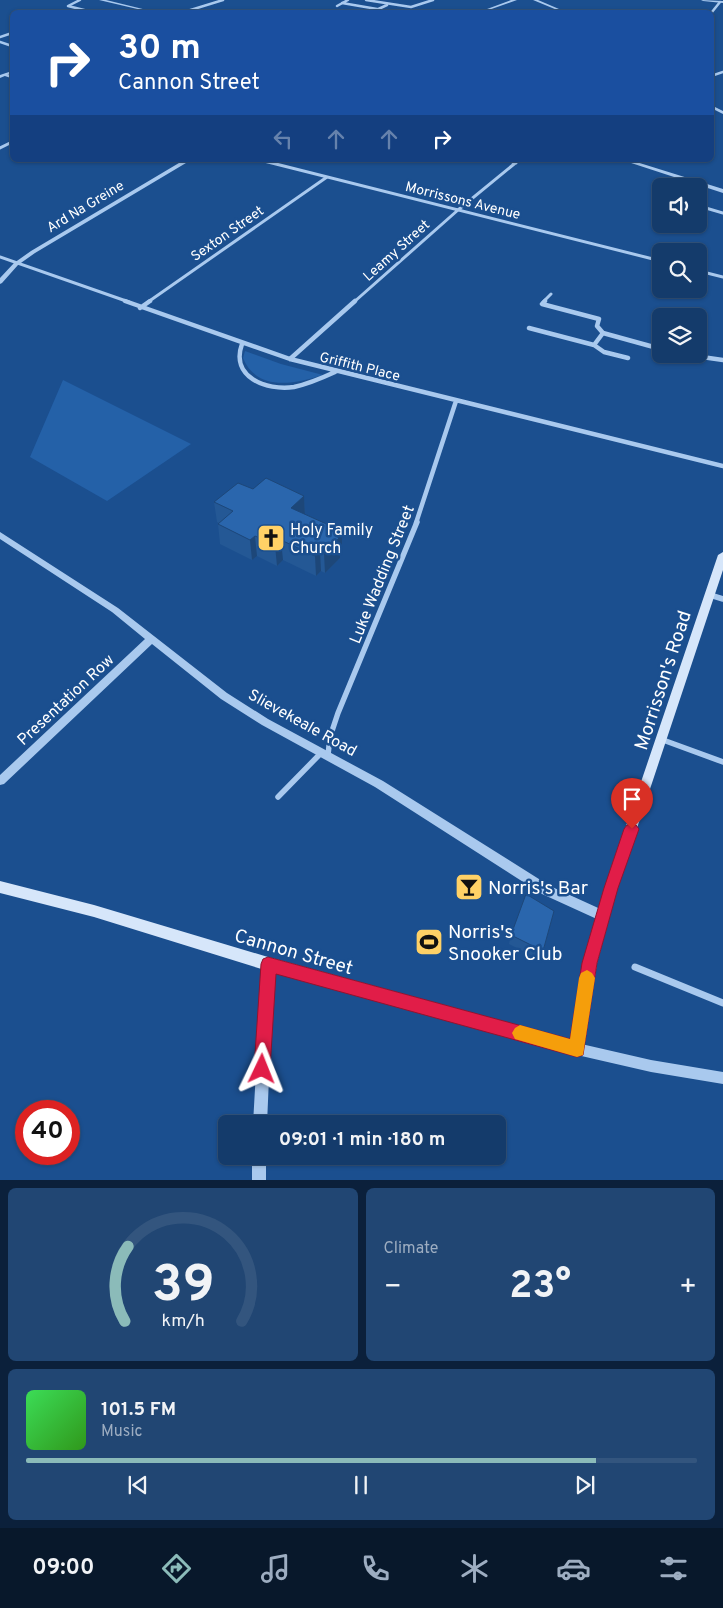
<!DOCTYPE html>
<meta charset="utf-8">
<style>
:root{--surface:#143b6b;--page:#214673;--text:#f1f3f6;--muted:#9dadc1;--line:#33557e;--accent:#8bbbb9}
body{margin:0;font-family:Overpass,sans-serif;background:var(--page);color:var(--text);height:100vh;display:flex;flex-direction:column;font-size:19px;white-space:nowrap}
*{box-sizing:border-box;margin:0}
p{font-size:16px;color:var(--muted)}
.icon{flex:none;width:28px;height:28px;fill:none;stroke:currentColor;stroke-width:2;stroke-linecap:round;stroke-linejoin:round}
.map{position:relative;height:1180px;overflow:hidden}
.sheet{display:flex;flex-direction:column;gap:8px;padding:8px;background:#0b203b;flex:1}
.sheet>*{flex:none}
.guide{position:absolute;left:10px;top:10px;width:704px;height:152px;border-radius:8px;box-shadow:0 1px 4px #0004,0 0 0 1px var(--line);background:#1a4fa0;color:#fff;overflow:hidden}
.fabs{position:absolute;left:652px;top:178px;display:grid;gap:10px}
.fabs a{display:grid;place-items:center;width:55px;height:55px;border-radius:8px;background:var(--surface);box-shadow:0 1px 4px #0004,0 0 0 1px var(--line);font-size:25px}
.speed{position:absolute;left:15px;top:1100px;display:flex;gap:10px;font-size:25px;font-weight:700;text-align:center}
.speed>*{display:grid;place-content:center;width:65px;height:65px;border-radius:50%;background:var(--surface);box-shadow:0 1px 4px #0004,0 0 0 1px var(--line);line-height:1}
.speed .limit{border:8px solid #d22;background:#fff;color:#111}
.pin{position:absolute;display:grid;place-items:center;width:42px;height:42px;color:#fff;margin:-51px -21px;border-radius:50% 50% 50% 0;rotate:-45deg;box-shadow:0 0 5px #0007}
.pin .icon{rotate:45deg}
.me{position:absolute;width:55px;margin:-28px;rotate:2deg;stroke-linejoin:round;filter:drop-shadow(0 0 4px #0008)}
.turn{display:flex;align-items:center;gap:18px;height:105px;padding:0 25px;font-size:22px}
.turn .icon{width:65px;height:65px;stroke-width:2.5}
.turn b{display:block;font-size:35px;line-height:42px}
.lanes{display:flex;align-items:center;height:48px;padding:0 25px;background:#0003;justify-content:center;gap:25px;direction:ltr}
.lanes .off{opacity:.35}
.big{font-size:38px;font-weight:700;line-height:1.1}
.sheet .tile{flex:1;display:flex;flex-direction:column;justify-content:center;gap:8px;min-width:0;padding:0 18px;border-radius:8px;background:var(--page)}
.sheet .dial{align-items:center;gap:0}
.dial svg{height:130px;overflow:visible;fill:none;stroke:var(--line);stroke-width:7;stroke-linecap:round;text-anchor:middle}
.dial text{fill:var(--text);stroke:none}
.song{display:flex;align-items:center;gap:15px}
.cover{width:60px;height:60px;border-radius:8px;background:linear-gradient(135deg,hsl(130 70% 55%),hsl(110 70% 35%))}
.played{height:5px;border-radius:2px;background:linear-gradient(90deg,var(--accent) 85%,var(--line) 85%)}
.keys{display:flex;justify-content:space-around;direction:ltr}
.heat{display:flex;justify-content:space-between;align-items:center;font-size:28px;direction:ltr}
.sheet .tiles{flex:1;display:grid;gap:8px;grid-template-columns:1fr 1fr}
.tile:last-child{grid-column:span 2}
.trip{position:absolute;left:218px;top:1115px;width:288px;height:50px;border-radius:8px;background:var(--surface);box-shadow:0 1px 4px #0004,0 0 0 1px var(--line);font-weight:700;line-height:50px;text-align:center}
.tabs{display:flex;height:80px;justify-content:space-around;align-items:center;background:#08182b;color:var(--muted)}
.tabs .icon{width:35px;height:35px}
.tabs .current{color:var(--accent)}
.tabs b{font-size:22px;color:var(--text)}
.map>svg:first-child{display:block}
</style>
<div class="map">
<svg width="723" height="1181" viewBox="0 0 723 1181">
<rect width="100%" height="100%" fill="#1b4f8f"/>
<path fill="#2461a8" d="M245 351 281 364 323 375C294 384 257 392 243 358Z
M63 380 191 444 107 501 30 457Z"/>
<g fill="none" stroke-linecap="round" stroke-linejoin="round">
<path stroke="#a9c9ee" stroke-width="2.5" d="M80 0 68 6 92 12H90
M366 0 411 7 433 0
M342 3 377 9
M337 6 348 0
M184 12 223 0
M372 12 387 5
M712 12 720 2
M0 37 12 33
M0 42 12 46
M6 75 12 77
M711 76 723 72"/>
<path stroke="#a9c9ee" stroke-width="3" d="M0 148 12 142
M260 160 661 261
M507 160 516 163
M699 206 723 213
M0 257 129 302
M699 271 723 277
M148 302 327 177
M354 302 458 210 519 160
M543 302 551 294"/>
<path stroke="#a9c9ee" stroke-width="4.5" d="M125 301 290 359 723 466
M545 301 542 304 599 319 597 326 603 333
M140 308 150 301
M529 328 594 345 603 333
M603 333 661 349
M242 344C230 377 266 391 294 387 308 384 322 378 335 372
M594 345 604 352 628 358
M681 354 723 360
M290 359 355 301
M416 523 456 401"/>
<path stroke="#a9c9ee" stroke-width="5.5" d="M710 595 723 599
M663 740 723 762
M328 755 330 737 338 713 417 522
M278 797 322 752"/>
<path stroke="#a9c9ee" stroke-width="7" d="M635 967 723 1003"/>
<path fill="#a9c9ee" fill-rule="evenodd" d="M99 0H106L155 12H150Z
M511 0H517L483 12H479Z
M533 0H538L566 12H562Z
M701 0 723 1V3L703 1Z
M12 71V73L0 78V75Z
M711 105 723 111V114L711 108Z
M184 160H191L35 253 18 265 2 283 0 284V278L14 263 31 251Z
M622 160H630L723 189V193Z
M0 532 118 608 227 693 268 719 383 781 550 886 607 912 609 916 607 920 603 921 599 920 542 894 375 787 262 725 221 699 152 644 4 784 0 785V775L145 639 112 612 0 539Z
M268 958 272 960 274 964 267 1124H253L262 964 264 960Z
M577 1043 651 1060 723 1072V1084L651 1072 577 1055 573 1053 571 1049 573 1045Z
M252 1156H266V1181H252Z"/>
<path fill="#d6e6fa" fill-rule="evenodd" d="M723 552V570L617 888 597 963 584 1049 582 1054 577 1056 268 971 94 917 0 893V881L94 905 268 957 571 1040 583 963 605 888 718 555Z"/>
</g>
<path fill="#245895" d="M304 496 305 514 342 531V551L340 553V558L325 573 321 571 316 576 283 560 277 566 257 556 252 560 220 544 218 524 219 523 217 522 214 502Z
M554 911 541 960 509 944 511 935Z"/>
<path fill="#1d4779" d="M304 496 305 516 291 508Z
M342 531V551L340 553V558L325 573 324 553 336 536Z
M255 536 257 556 252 560 250 540Z
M281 540 283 560 277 566 275 545Z
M320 551 321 571 316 576 315 556Z"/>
<path fill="#2a66ad" stroke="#1d4779" d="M266 478 304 496 291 508 342 531 336 536 339 538 324 553 320 551 315 556 281 540 275 545 255 536 250 540 218 524 233 511 214 502 238 483 253 489Z
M526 894 554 911 543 951 511 935Z"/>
<path fill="#e11d48" stroke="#92132f" d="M632 823 636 825 639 829 618 888 597 963 583 1055 577 1057 276 974 270 1069 268 1075 262 1078 256 1075 254 1069 261 964 263 959 268 957 570 1039 582 963 604 888 624 829 627 825Z"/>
<path fill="#f59e0b" d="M587 970 592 973 595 978 583 1055 577 1057 515 1039 512 1033 515 1028 520 1025 570 1039 579 978 581 973Z"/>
<defs>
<symbol id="church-square" viewBox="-11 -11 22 22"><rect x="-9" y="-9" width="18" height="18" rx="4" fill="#ffd166" stroke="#1b4f8f"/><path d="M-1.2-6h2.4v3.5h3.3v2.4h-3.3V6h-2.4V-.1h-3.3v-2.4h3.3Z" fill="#111"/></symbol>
<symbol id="bar-square" viewBox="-11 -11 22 22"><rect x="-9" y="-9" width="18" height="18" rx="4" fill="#ffd166" stroke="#1b4f8f"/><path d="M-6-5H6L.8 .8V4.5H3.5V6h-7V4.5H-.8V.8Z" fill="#111"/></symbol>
<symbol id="stadium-square" viewBox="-11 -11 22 22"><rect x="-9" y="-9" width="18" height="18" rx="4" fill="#ffd166" stroke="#1b4f8f"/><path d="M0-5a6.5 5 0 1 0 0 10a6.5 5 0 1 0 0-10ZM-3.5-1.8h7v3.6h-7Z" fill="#111"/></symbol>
</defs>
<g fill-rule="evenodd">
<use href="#church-square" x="255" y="522" width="32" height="32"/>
<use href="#bar-square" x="453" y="871" width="32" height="32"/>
<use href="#stadium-square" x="413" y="926" width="32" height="32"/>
</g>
<g text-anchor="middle" stroke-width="5" stroke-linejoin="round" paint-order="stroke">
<g font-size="14" fill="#fff" stroke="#1b4f8f">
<text transform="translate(463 200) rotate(14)" y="5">Morrissons Avenue</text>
<text transform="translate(85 206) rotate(-31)" y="5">Ard Na Greine</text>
<text transform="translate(227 233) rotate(-35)" y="5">Sexton Street</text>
<text transform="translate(396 250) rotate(-42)" y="5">Leamy Street</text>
<text transform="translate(360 366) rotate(14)" y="5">Griffith Place</text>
</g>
<g font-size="16" fill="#fff" stroke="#1b4f8f" text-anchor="start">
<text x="290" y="535">Holy Family<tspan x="290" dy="18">Church</tspan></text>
</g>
<g font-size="16" fill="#fff" stroke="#1b4f8f">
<text transform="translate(381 574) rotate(-68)" y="6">Luke Wadding Street</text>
<text transform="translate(65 699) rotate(-43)" y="6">Presentation Row</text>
<text transform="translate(303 722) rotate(29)" y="6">Slievekeale Road</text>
</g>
<g font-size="19" fill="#fff" stroke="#1b4f8f">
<text transform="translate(662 680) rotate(-72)" y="7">Morrisson's Road</text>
<text transform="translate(294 951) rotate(16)" y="7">Cannon Street</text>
</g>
<g font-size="19" fill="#fff" stroke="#1b4f8f" text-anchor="start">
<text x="488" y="894">Norris's Bar</text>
<text x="448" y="938">Norris's<tspan x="448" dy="22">Snooker Club</tspan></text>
</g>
</g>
</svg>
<div class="fabs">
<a><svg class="icon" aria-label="sound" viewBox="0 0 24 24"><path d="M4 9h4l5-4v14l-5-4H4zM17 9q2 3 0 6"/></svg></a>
<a><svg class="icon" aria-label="search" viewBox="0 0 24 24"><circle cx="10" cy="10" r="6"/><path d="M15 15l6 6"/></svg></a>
<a><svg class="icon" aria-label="layers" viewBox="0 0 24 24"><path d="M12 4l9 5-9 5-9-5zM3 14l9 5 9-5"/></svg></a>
</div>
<div class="speed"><div class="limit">40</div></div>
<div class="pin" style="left:632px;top:829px;background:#d93025"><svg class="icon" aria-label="arrive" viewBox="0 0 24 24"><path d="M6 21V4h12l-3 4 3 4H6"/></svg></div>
<svg class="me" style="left:262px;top:1069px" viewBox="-20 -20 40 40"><path d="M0-17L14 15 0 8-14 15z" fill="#e11d48" stroke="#fff" stroke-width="4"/></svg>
<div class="trip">09:01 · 1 min · 180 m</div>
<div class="guide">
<div class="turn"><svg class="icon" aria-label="right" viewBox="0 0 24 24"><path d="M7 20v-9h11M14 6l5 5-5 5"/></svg><div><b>30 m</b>Cannon Street</div></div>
<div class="lanes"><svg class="icon off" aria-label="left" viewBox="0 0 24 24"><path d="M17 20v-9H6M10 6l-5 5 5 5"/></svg><svg class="icon off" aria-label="ahead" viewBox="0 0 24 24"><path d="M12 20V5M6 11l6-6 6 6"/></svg><svg class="icon off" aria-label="ahead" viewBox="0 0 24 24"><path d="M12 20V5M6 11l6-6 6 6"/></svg><svg class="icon" aria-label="right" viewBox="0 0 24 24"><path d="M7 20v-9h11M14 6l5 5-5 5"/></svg></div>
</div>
</div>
<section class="sheet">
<div class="tiles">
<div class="tile dial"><svg viewBox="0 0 100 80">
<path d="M14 69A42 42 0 1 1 86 69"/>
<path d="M14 69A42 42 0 0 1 16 23" stroke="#8bbbb9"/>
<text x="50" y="56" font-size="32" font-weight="700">39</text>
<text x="50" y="72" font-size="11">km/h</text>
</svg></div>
<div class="tile"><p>Climate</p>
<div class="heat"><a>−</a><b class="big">23°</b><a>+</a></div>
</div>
<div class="tile">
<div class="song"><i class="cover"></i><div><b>101.5 FM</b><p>Music</p></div></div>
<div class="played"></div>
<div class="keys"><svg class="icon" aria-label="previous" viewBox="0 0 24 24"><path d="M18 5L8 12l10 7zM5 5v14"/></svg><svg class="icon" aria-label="pause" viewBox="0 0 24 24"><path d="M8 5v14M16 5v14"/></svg><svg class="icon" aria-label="next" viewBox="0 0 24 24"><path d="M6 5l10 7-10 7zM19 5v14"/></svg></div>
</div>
</div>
</section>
<nav class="tabs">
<b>09:00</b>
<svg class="icon current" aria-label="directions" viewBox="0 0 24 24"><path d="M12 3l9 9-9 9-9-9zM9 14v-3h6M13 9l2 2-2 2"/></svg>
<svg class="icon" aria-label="music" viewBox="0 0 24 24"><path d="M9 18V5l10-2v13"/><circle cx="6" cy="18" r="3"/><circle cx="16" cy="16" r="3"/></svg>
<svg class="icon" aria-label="phone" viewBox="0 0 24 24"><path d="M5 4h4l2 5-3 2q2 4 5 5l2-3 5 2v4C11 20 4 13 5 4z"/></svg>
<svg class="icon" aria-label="climate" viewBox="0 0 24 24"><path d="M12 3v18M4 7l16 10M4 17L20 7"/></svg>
<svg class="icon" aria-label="car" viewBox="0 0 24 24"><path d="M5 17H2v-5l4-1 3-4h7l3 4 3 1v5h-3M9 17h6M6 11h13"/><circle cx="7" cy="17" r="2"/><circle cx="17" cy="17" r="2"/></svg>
<svg class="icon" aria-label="filters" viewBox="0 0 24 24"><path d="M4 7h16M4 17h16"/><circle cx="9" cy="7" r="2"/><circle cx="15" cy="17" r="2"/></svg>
</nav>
